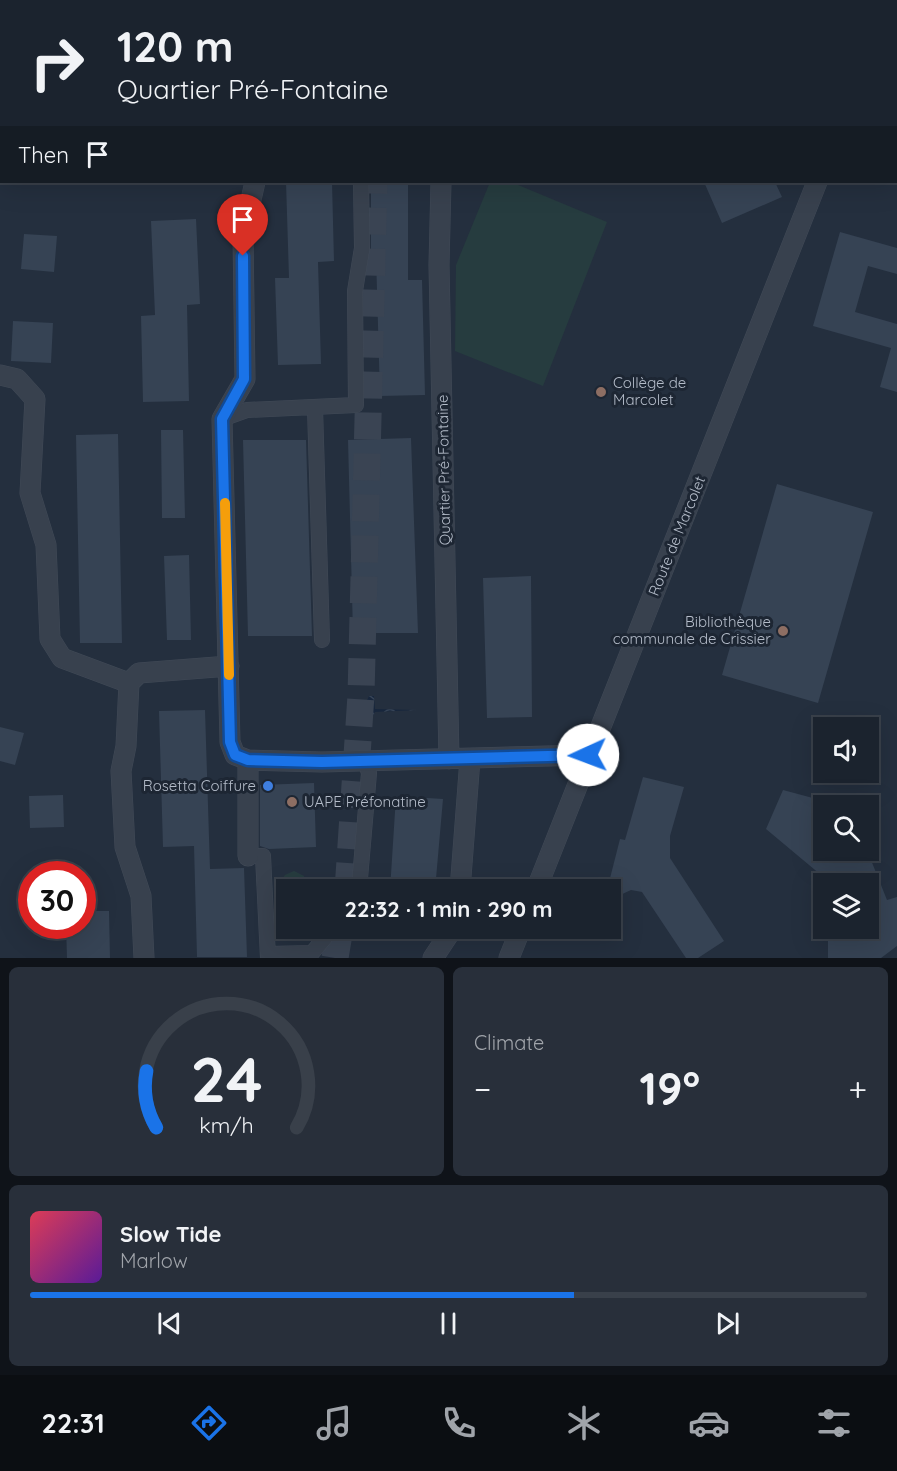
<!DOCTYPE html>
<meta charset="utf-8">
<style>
:root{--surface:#1b232e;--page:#282f3a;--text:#f1f3f6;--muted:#a0a4aa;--line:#39404a;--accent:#1a73e8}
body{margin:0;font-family:Quicksand,sans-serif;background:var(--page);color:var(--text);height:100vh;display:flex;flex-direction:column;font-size:22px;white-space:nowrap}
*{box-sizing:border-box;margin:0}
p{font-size:20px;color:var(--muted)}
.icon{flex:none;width:33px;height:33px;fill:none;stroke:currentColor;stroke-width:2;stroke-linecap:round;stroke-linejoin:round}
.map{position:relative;height:958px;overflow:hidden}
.drawer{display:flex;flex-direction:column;gap:9px;padding:9px;background:#0f1319;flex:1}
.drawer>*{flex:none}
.top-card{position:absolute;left:0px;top:0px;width:897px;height:183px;box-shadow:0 6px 24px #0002,0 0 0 2px var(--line);background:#1b232e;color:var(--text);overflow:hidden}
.controls{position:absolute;left:813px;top:717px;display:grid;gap:12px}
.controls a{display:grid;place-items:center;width:66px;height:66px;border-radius:0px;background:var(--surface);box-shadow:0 6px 24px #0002,0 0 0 2px var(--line);font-size:30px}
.speed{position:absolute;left:18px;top:861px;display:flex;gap:12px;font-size:30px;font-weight:700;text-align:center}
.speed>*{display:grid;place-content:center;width:78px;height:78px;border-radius:50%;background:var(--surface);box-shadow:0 6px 24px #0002,0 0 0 2px var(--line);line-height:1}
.speed .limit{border:9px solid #d22;background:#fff;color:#111}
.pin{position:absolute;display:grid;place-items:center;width:51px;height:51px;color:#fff;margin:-62px -26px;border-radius:50% 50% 50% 0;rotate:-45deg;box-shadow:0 0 6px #0007}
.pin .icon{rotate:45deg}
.me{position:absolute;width:66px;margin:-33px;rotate:268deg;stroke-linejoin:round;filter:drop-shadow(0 0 4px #0008)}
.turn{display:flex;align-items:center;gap:21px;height:126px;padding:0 18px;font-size:27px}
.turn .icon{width:78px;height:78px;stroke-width:2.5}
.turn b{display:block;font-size:42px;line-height:51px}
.then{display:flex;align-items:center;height:57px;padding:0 18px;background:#0003;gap:12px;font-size:22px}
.big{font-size:45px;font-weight:800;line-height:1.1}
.drawer .tile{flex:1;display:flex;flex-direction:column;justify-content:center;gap:9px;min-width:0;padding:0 21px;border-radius:9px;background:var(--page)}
.drawer .dial{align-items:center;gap:0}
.dial svg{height:156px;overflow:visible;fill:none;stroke:var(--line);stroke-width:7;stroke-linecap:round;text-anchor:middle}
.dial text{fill:var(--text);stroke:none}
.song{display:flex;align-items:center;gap:18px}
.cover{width:72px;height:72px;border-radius:9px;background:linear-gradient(135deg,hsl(350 70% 55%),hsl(270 70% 35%))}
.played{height:6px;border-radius:3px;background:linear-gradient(90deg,var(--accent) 65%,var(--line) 65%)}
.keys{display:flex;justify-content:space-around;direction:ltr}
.heat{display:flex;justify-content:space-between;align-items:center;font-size:33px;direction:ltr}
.drawer .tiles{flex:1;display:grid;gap:9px;grid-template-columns:1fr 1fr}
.tile:last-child{grid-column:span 2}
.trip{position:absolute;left:276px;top:879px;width:345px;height:60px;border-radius:0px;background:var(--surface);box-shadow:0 6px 24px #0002,0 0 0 2px var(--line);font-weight:800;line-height:60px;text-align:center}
.tab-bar{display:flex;height:96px;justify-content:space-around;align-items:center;background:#0b0e12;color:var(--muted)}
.tab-bar .icon{width:42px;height:42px}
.tab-bar .selected{color:var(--accent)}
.tab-bar b{font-size:27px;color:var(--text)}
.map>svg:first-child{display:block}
</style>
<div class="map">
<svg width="897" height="958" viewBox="0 0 897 958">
<defs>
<pattern id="park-crowns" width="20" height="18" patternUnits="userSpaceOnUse" patternTransform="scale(1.5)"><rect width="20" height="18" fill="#263c3f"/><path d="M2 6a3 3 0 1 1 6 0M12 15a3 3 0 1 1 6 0" fill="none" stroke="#435659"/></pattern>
<pattern id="water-waves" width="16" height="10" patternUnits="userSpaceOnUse" patternTransform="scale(1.5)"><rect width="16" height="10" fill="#17263c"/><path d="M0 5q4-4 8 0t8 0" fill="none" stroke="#364457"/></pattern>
</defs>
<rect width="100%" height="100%" fill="#242f3e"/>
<path fill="url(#park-crowns)" d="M294 871 304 876 303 888 286 890V900C279 899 277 893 277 886L285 875Z"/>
<path fill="#263c3f" d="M490 182H511L607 222 543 386 455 351 456 265Z"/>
<path fill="url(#water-waves)" d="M369 696H374L375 709 417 710 375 712 368 725H363V709Z"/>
<path fill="#364354" d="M286 182H332L334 261 318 262 321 364 278 365 275 278H289Z
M371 182H408V280H422L425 395 380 396 376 255H371Z
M704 182H775L782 197 722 223Z
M196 219 200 304 187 305 189 401 143 402 141 316 155 315 151 221Z
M840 232 897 248V274L868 266 855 312 897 324V392L880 387 891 348 813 326Z
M24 234 57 236 54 272 21 269Z
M13 321 53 323 51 363 11 361Z
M161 430H183L185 518H162Z
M118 434 122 643H80L76 435Z
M411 438 418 633H353L348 440Z
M243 440H306L312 636H248Z
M777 484 873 512 818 703 722 675Z
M189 555 191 640H167L164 556Z
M531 576 532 717 487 718 483 578Z
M205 710 210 869 244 868 247 957H197L194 846 163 847 159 711Z
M0 727 24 733 15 765 0 761Z
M643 777 684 787 670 836V858L724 941 698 958H686L642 892 631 890 618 896 611 895 610 890H607L620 839 625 840Z
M314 783 316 847 269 849 260 846V785Z
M783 790 824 801V850H867L887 900 897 897V946L881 958H828V928H868V884H823L821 875 766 829Z
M63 795 64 827 30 828 29 796Z
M396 796 443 799 435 890H390Z
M82 911H109L110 958H67L66 926H82Z"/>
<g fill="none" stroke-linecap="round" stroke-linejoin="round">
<path stroke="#3a4453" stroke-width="27" stroke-dasharray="27 14" stroke-linecap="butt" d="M379 2V0
M348 890 361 695 374 182
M335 958 340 928"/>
<defs>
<path id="pedestrian" d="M315 408 322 640
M222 419 247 410 356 405 355 291 362 248 361 182
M248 856H263L268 958
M359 890 369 773 365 761
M268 954 312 953 333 928"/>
<path id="minor" d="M18 2 20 0
M107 2 108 0
M319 2V0
M451 2V0
M890 2 891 0
M0 7H2
M0 122 2 123
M896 151 897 152
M255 182 243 235 245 379 222 419 230 742 235 755 248 760 322 762 588 755
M441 182 439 265 449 759
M0 375 17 379 35 399 30 493 46 545 50 639 62 658 129 683
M248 760V856
M460 890 470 759
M536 890 817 182
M144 958 141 896 125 847 121 771 126 746 129 683 139 673 229 666
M433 958 453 928
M509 958 521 928"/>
</defs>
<use href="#pedestrian" stroke="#414a57" stroke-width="16"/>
<use href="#minor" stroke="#414a57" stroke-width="21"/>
<use href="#pedestrian" stroke="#38414e" stroke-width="15"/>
<use href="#minor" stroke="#38414e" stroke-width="20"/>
</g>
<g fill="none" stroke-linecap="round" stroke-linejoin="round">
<defs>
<path id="route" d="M243 256 244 379 222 419 230 742 235 755 248 760 322 762 588 755"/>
</defs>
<use href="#route" stroke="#114b97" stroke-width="15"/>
<use href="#route" stroke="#1a73e8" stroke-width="10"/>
<path stroke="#f59e0b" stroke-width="10" d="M225 503 229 675"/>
</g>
<g fill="#8d6e63" stroke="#1d2633" stroke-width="2">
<circle cx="601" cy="392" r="6"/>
<circle cx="783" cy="631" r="6"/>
<circle cx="292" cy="802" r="6"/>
</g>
<circle fill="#3f7fe0" stroke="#1d2633" stroke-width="2" cx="268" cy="786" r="6"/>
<g text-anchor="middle" stroke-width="6" stroke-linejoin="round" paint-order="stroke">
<g font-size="15" fill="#b4bcc9" stroke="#1d2633" text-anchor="start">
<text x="613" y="388">Collège de<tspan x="613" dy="17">Marcolet</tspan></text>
<text x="771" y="627" text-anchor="end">Bibliothèque<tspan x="771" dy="17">communale de Crissier</tspan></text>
<text x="256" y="791" text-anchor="end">Rosetta Coiffure</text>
<text x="304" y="807">UAPE Préfonatine</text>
</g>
<g font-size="15" fill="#b4bcc9" stroke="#1d2633">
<text transform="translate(444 470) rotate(-91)" y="5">Quartier Pré-Fontaine</text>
<text transform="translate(677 536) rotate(-68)" y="5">Route de Marcolet</text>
</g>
</g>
</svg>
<div class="controls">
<a><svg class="icon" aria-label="sound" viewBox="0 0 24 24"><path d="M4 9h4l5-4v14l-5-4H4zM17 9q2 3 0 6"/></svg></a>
<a><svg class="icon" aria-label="search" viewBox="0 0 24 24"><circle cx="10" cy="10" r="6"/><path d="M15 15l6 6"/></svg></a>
<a><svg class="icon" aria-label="layers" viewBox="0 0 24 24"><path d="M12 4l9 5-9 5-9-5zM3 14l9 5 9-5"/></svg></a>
</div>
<div class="speed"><div class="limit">30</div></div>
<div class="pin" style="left:243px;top:256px;background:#d93025"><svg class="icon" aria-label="arrive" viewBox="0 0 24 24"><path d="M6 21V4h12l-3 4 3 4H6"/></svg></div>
<svg class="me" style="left:588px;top:755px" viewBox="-20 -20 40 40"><circle r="19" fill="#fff"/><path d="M0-13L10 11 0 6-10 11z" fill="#1a73e8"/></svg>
<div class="trip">22:32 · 1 min · 290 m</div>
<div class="top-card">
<div class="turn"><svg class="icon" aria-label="right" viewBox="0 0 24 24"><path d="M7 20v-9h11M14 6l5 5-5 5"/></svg><div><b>120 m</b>Quartier Pré-Fontaine</div></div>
<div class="then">Then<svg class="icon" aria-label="arrive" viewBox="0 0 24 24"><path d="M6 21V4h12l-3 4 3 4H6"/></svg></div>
</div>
</div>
<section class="drawer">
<div class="tiles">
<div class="tile dial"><svg viewBox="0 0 100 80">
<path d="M14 69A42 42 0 1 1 86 69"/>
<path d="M14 69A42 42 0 0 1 9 40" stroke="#1a73e8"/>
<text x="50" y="56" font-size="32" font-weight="700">24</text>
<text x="50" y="72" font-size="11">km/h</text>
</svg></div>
<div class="tile"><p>Climate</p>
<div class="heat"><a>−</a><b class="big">19°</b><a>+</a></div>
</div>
<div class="tile">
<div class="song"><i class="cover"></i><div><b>Slow Tide</b><p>Marlow</p></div></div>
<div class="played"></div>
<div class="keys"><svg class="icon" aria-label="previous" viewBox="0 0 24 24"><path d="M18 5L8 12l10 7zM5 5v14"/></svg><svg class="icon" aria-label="pause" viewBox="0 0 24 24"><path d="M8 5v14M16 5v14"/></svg><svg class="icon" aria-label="next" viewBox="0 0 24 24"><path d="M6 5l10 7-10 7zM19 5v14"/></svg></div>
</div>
</div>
</section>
<nav class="tab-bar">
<b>22:31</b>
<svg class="icon selected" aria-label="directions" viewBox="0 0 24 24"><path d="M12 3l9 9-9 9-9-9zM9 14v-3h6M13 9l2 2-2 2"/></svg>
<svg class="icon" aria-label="music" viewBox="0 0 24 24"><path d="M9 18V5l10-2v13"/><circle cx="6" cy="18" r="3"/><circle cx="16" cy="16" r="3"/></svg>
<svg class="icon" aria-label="phone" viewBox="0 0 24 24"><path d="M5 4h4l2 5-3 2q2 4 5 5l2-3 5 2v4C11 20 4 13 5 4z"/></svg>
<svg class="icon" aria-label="climate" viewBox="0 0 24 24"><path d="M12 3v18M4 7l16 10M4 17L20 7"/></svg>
<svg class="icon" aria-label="car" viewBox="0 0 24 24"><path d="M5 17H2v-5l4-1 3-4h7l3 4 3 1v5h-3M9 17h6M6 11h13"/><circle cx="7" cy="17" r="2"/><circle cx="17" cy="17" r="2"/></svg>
<svg class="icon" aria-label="filters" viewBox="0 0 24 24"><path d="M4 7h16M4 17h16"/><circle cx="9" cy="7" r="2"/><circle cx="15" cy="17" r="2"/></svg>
</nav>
